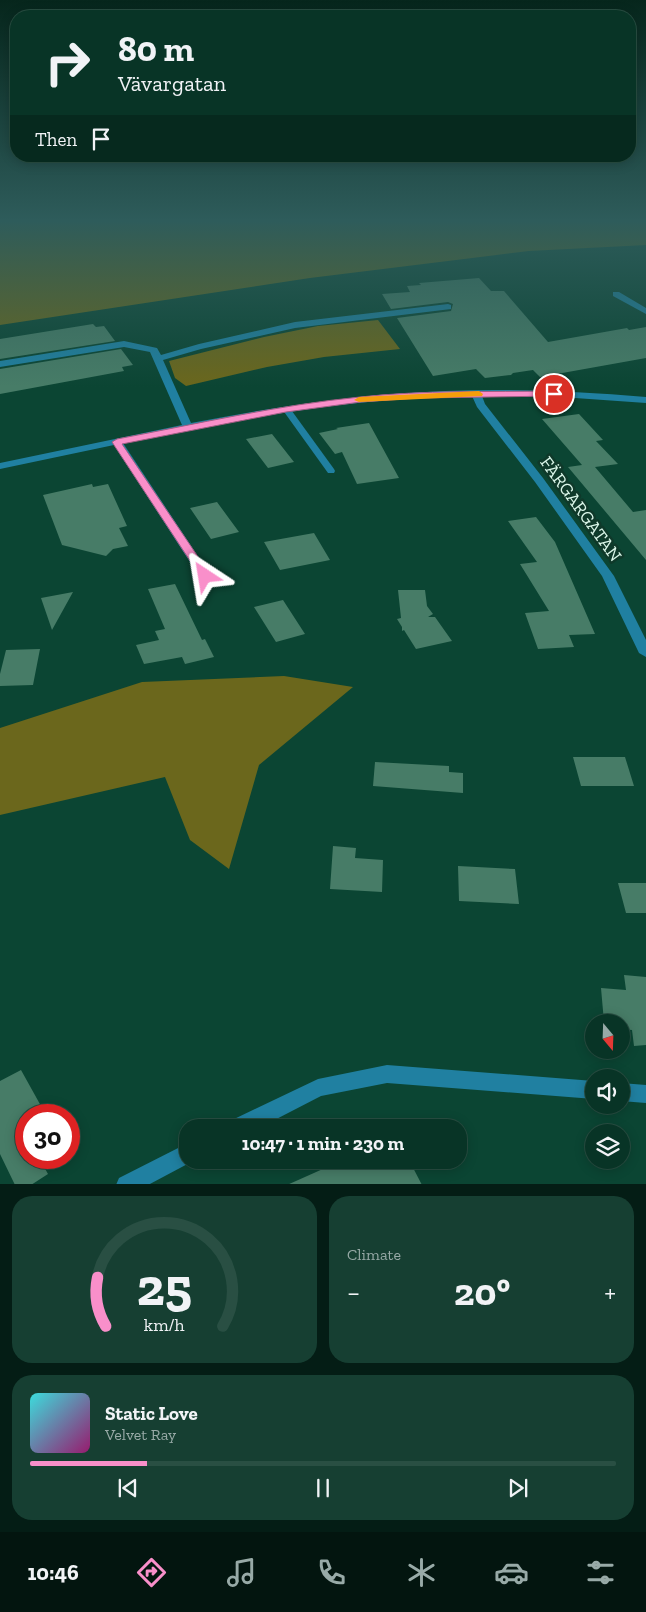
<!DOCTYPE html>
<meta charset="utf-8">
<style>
:root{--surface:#083426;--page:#163f32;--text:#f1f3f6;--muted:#98aaa7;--line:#294f43;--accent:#f98fca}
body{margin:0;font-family:"Zilla Slab",serif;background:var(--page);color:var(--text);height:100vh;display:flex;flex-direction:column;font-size:19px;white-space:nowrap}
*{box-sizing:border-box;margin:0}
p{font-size:16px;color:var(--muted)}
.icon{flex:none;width:28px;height:28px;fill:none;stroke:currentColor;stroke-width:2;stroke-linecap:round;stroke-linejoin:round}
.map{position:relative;height:1184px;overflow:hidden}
.side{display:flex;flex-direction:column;gap:12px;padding:12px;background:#041d15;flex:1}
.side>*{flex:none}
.banner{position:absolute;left:10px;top:10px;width:626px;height:152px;border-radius:20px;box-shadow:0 2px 12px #0003,0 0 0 1px var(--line);background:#083426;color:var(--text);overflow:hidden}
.needle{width:32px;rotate:161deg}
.buttons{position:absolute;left:585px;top:1014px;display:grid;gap:10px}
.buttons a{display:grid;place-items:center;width:45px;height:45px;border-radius:50%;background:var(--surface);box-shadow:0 2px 12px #0003,0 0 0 1px var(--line);font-size:25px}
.speed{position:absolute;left:15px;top:1104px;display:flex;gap:10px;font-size:25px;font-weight:700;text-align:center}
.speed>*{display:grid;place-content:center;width:65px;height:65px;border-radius:50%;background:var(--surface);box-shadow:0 2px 12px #0003,0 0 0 1px var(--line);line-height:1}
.speed .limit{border:8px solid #d22;background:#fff;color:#111}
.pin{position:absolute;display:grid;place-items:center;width:42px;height:42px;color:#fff;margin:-21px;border:2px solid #fff;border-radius:50%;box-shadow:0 1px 5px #0007}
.me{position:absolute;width:55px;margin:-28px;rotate:327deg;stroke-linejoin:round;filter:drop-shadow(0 0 4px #0008)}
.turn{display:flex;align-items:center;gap:18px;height:105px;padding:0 25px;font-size:22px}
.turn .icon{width:65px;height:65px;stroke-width:2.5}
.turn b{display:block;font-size:35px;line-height:42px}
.then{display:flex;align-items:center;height:48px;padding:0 25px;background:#0003;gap:10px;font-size:19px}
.big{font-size:38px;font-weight:700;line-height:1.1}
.side .card{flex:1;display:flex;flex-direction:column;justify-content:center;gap:8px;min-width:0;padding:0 18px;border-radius:20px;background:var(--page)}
.side .dial{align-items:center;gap:0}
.dial svg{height:130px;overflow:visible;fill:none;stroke:var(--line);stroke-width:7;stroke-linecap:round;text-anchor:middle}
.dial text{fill:var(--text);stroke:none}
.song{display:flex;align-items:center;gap:15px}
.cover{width:60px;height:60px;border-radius:8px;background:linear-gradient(135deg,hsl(180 70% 55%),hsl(320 70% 35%))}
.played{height:5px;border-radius:2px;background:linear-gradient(90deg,var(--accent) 20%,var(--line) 20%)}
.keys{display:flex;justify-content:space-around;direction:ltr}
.heat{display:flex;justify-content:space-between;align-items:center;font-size:28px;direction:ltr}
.side .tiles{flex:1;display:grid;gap:12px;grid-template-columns:1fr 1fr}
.card:last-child{grid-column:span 2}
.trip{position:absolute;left:179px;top:1119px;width:288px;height:50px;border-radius:20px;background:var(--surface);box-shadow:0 2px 12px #0003,0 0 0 1px var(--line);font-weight:700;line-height:50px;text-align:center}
.tab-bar{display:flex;height:80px;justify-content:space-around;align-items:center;background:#03150f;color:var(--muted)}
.tab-bar .icon{width:35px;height:35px}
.tab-bar .current{color:var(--accent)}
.tab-bar b{font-size:22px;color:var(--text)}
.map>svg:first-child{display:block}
</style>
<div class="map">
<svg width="646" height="1185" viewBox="0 0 646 1185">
<rect width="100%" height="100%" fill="#0b4533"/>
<path fill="#6b671c" d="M0 222H646V245L529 251 310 278 0 325Z
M378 320 400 349 324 357 267 367 186 386 175 378 169 361 264 337 318 326Z
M284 676 353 687 259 765 229 869 190 840 165 777 0 815V728L142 682Z"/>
<path fill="#477c67" d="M479 278 491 291H504L548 342 627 328 629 330 646 327V358L540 377 533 370 513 373 511 375 485 378 476 369 433 376 397 318 451 311 453 304 448 302 391 309 382 294 410 292 407 286 421 285 419 283Z
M93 324 96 327 104 326 115 341 0 359V339Z
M121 349 133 365 122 367 124 371 0 394V369Z
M579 414 603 440 596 441 618 464 595 467 633 512 646 510V560L568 467 582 465 542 419Z
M369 423 399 478 357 484 342 452 335 454 319 433 338 429 336 428Z
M272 434 294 462 268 468 246 439Z
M92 484 93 487 108 484 127 526 119 528 128 546 113 549 106 556 62 545 43 495Z
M217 502 239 532 211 539 190 508Z
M536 517 555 542 595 634 569 635 574 647 538 649 525 613 549 611 520 564 537 562 508 521Z
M314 533 330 560 280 570 264 542Z
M175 584 202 640 205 639 214 657 185 664 182 657 144 664 136 645 159 640 155 631 165 629 148 589Z
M398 590H425L427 606 433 614 428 617H435L452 641 416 649 404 630 402 631V627L397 619 401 618Z
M73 592 52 630 41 598Z
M283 600 305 634 276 642 254 607Z
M40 649 33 685 0 686V674L6 650Z
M573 757H625L634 786H581Z
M375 762 449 766V772L463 773V793L373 786Z
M333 846 356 848 355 858 383 860 382 892 330 889Z
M458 866 515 869 519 904 459 901Z
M618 883H646V913H626Z
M624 975 646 977V1045L634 1046 632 1030 621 1029V1022H604L601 988 626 990Z
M21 1070 46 1115H26V1158H39L48 1174 31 1185H15L0 1154V1081Z
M343 1160H409L422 1185H287Z"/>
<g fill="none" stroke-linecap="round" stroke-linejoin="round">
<path fill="#2080a1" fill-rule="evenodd" d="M283 407H289L334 469 335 471 334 473H328L282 409Z"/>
<path fill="#2080a1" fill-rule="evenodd" d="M613 292H619L646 308V314L613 296Z
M448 304 451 305V309L295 328 201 349 163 360 191 423C259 410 326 399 395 394 479 387 562 390 646 397V403L575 398 482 396 485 404 543 478 614 576 646 640V657L639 653 602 576 535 482 477 407 472 396C354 397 238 419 123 443L211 576 205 580 199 576 114 445 0 469V463L182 425 150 352 124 347 0 367V361L124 341 157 348 161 355 199 344 295 322Z
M387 1065 594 1081V1099L387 1083 321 1096 259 1128H227L230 1121 318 1079Z
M621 1083 646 1085V1103L621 1101Z
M188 1143V1160H195L148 1185H116L119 1178Z"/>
</g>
<linearGradient id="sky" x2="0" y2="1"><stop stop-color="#06261c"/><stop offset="0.57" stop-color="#2e5c5b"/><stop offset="1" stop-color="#2e5c5b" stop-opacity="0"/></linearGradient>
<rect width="646" height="387" fill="url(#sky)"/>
<path fill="#f98fca" stroke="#a25d83" d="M554 391 557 392V396L418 398 361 402 286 412 122 444 211 576 205 579 200 576 112 442 117 439C197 424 278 405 360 397 424 390 490 392 554 391Z"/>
<path fill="#f59e0b" d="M479 391 483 394 482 396 359 402 354 400 359 397Z"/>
<g text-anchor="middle" stroke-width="5" stroke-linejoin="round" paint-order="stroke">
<g font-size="18" fill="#dbf7ea" stroke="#0f392a">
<text transform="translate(581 509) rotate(54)" y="6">FÄRGARGATAN</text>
</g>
</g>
</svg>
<div class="buttons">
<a><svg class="needle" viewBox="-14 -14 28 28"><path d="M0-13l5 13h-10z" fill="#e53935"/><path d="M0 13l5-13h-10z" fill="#98aaa7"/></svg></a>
<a><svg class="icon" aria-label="sound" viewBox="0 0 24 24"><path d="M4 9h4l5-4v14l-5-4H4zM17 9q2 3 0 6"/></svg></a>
<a><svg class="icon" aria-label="layers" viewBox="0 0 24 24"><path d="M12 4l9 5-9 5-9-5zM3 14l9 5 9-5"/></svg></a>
</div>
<div class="speed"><div class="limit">30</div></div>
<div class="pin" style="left:554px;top:394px;background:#d93025"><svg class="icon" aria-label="arrive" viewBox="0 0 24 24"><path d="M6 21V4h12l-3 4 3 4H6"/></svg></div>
<svg class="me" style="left:205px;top:576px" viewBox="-20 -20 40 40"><path d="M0-17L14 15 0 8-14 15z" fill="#f98fca" stroke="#fff" stroke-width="4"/></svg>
<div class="trip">10:47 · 1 min · 230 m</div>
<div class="banner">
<div class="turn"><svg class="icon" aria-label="right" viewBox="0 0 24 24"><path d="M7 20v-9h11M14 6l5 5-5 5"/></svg><div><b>80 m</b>Vävargatan</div></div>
<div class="then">Then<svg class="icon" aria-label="arrive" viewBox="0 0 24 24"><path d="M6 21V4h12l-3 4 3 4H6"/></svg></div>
</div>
</div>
<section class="side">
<div class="tiles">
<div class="card dial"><svg viewBox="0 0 100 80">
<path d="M14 69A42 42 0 1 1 86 69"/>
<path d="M14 69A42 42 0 0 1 9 39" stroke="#f98fca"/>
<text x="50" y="56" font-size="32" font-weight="700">25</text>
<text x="50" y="72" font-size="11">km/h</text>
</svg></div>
<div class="card"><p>Climate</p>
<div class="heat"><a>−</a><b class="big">20°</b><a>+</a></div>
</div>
<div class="card">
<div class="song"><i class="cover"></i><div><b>Static Love</b><p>Velvet Ray</p></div></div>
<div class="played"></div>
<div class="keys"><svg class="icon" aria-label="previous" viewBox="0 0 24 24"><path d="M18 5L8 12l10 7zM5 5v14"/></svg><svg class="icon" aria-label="pause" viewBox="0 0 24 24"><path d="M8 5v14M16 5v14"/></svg><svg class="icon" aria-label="next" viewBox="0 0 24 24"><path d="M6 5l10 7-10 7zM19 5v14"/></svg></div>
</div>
</div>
</section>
<nav class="tab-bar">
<b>10:46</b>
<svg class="icon current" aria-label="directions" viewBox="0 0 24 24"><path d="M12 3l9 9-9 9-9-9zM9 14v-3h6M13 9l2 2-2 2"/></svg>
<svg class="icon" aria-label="music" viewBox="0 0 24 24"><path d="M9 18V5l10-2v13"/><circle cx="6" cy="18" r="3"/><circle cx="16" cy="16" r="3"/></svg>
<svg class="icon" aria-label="phone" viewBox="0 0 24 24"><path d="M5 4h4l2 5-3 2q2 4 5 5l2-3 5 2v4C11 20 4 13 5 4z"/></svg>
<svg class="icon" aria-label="climate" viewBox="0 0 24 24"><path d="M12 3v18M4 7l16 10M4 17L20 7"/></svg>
<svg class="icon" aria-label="car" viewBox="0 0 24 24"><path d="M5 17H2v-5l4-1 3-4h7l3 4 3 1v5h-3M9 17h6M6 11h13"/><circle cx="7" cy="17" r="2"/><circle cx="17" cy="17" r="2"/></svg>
<svg class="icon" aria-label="filters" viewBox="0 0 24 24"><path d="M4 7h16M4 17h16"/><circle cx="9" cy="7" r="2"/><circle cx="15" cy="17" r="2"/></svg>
</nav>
